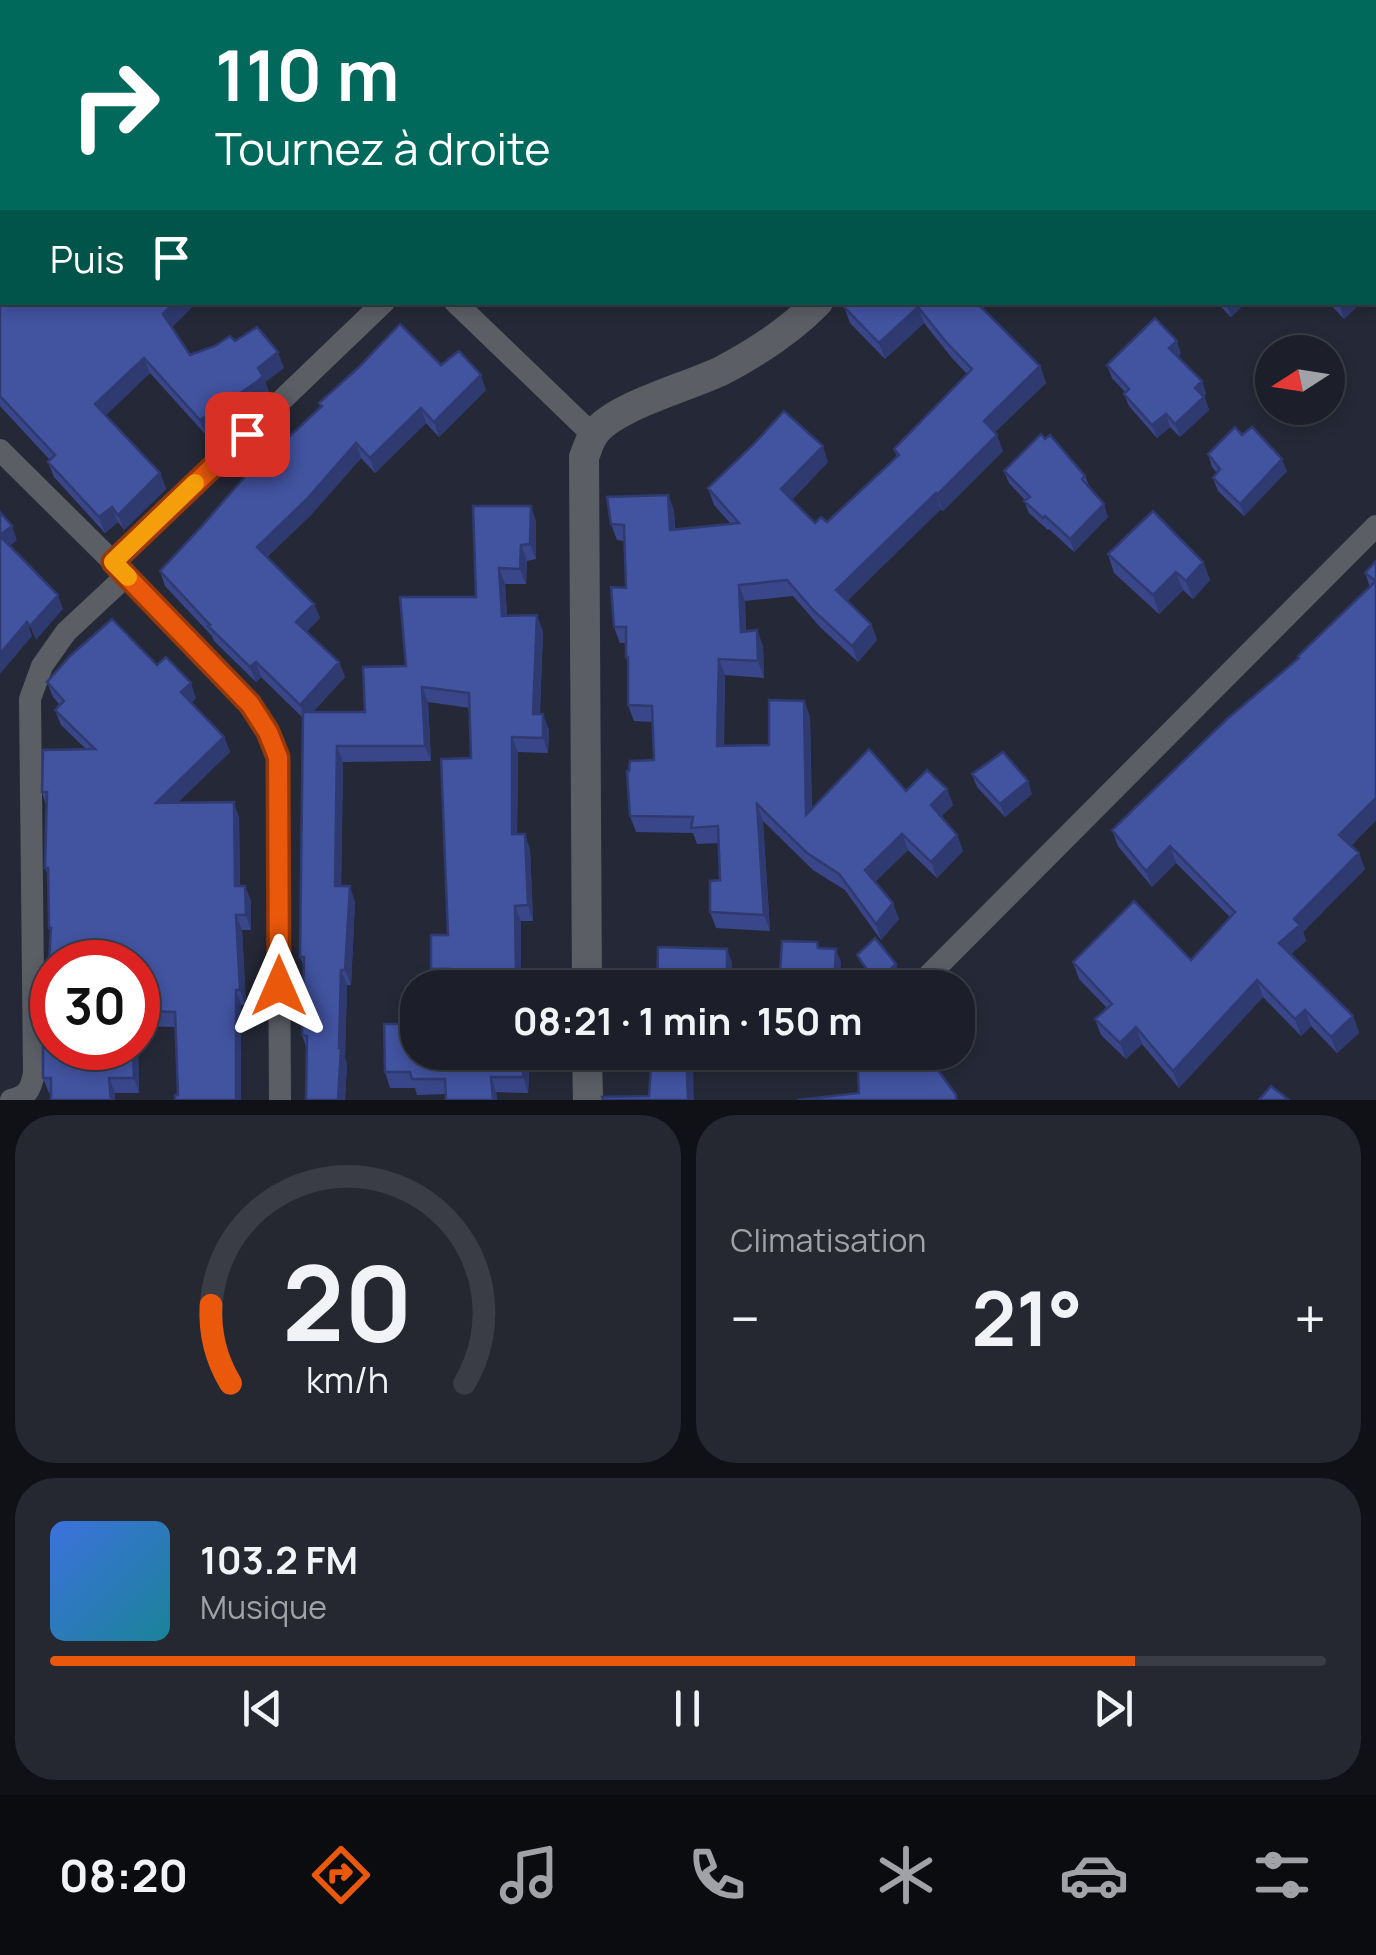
<!DOCTYPE html>
<html lang="fr">
<meta charset="utf-8">
<style>
:root{--surface:#1c1f29;--page:#252731;--text:#f1f3f6;--muted:#a0a2a8;--line:#3a3d46;--accent:#ea580c}
body{margin:0;font-family:Manrope,sans-serif;background:var(--page);color:var(--text);height:100vh;display:flex;flex-direction:column;font-size:38px;white-space:nowrap}
*{box-sizing:border-box;margin:0}
p{font-size:32px;color:var(--muted)}
.icon{flex:none;width:55px;height:55px;fill:none;stroke:currentColor;stroke-width:2;stroke-linecap:round;stroke-linejoin:round}
.map{position:relative;height:1100px;overflow:hidden}
.panel{display:flex;flex-direction:column;gap:15px;padding:15px;background:#0f1117;flex:1}
.panel>*{flex:none}
.top-card{position:absolute;left:0px;top:0px;width:1378px;height:305px;box-shadow:0 5px 15px #0003,0 0 0 2px var(--line);background:#00695c;color:#fff;overflow:hidden}
.needle{width:65px;rotate:258deg}
.tools{position:absolute;left:1255px;top:335px;display:grid;gap:20px}
.tools a{display:grid;place-items:center;width:90px;height:90px;border-radius:50%;background:var(--surface);box-shadow:0 5px 15px #0003,0 0 0 2px var(--line);font-size:50px}
.speed{position:absolute;left:30px;top:940px;display:flex;gap:20px;font-size:50px;font-weight:700;text-align:center}
.speed>*{display:grid;place-content:center;width:130px;height:130px;border-radius:50%;background:var(--surface);box-shadow:0 5px 15px #0003,0 0 0 2px var(--line);line-height:1}
.speed .limit{border:15px solid #d22;background:#fff;color:#111}
.pin{position:absolute;display:grid;place-items:center;width:85px;height:85px;color:#fff;margin:-42px;border-radius:20px;box-shadow:0 5px 15px #0006}
.me{position:absolute;width:110px;margin:-55px;rotate:0deg;stroke-linejoin:round;filter:drop-shadow(0 0 8px #0008)}
.turn{display:flex;align-items:center;gap:35px;height:210px;padding:0 50px;font-size:45px}
.turn .icon{width:130px;height:130px;stroke-width:2.5}
.turn b{display:block;font-size:70px;line-height:85px}
.then{display:flex;align-items:center;height:95px;padding:0 50px;background:#0003;gap:20px;font-size:38px}
.big{font-size:75px;font-weight:700;line-height:1.1}
.panel .tile{flex:1;display:flex;flex-direction:column;justify-content:center;gap:15px;min-width:0;padding:0 35px;border-radius:40px;background:var(--page)}
.panel .dial{align-items:center;gap:0}
.dial svg{height:260px;overflow:visible;fill:none;stroke:var(--line);stroke-width:7;stroke-linecap:round;text-anchor:middle}
.dial text{fill:var(--text);stroke:none}
.song{display:flex;align-items:center;gap:30px}
.cover{width:120px;height:120px;border-radius:15px;background:linear-gradient(135deg,hsl(220 70% 55%),hsl(190 70% 35%))}
.played{height:10px;border-radius:5px;background:linear-gradient(90deg,var(--accent) 85%,var(--line) 85%)}
.keys{display:flex;justify-content:space-around;direction:ltr}
.heat{display:flex;justify-content:space-between;align-items:center;font-size:55px;direction:ltr}
.panel .tiles{flex:1;display:grid;gap:15px;grid-template-columns:1fr 1fr}
.tile:last-child{grid-column:span 2}
.trip{position:absolute;left:400px;top:970px;width:575px;height:100px;border-radius:40px;background:var(--surface);box-shadow:0 5px 15px #0003,0 0 0 2px var(--line);font-weight:700;line-height:100px;text-align:center}
.dock{display:flex;height:160px;justify-content:space-around;align-items:center;background:#0b0c10;color:var(--muted)}
.dock .icon{width:70px;height:70px}
.dock .active{color:var(--accent)}
.dock b{font-size:45px;color:var(--text)}
.map>svg:first-child{display:block}
</style>
<div class="map">
<svg width="1376" height="1100" viewBox="0 0 1376 1100">
<rect width="100%" height="100%" fill="#252937"/>
<g fill="none" stroke-linecap="round" stroke-linejoin="round">
<path stroke="#5b5e65" stroke-width="22" d="M455 302 593 435
M0 450 113 562 250 704 268 732 278 757 280 1100
M113 562 384 302
M916 988 1376 526
M11 1100C28 1096 31 1089 34 1073L30 699 42 666 66 632 126 576"/>
<path stroke="#5b5e65" stroke-width="30" d="M1114 2 1117 0
M587 988 584 457C587 450 589 442 593 436 609 407 692 386 723 370 757 352 791 330 818 302
M587 1052 588 1100"/>
</g>
<path fill="#39478a" d="M0 98 2 302H197L172 327 190 355 235 341 284 368 265 382 269 392 264 397 206 435 150 373 106 415 160 473 166 489 124 530 118 522 105 533 54 477 48 462 50 460 0 406Z
M848 302H982L985 312 1040 366 1046 383 995 432 1003 451 943 511 941 509 847 601 871 624 877 640 858 662 820 627 793 596 745 601 746 631 757 630 763 647 764 678 725 675 724 746 769 745 804 701 810 717 812 810 906 791 947 789 953 805 941 816 957 835 963 851 937 878 908 850 875 882 899 919 881 940 845 890 813 870 763 821 770 931 716 928 710 912 720 880 719 843 697 844 693 833 636 832 630 816 654 760 653 722 634 721 628 705V662L626 657V643H620L614 627 626 588 625 541 617 540 611 524 668 495 674 511 675 529 731 524 714 505 708 488 828 462 792 500 815 523 827 522 897 457 894 449 967 374 952 358 924 323 885 359 850 323 844 307Z
M1216 302H1246L1231 317Z
M1328 302H1362L1344 319Z
M1181 353 1178 357 1202 381 1206 394 1204 396 1209 410 1180 437 1170 427 1157 438 1129 406 1124 394 1125 392 1112 378 1107 365Z
M441 365 486 390 439 437 426 423 375 473 361 458 311 515 267 557 314 604 320 618 307 631 339 662 345 677 313 712H365L406 666 476 597 531 506 536 522V559L527 561 526 584H505L507 616 543 631 540 714 549 730 548 753 518 752 517 834 530 849 533 921H521V988H450V984H437L431 969 448 935 471 758 470 708 428 702 431 761 343 762 341 886 355 902 351 985H347L345 1058 347 1064 345 1100H306L307 1049 302 1035 304 967 300 957 302 717 261 677 256 682 214 641 212 636 165 586 160 571 257 467 321 408 319 403Z
M1242 435 1287 471 1244 516 1218 491 1213 478 1217 473 1212 467 1208 454Z
M1004 471 1085 476 1090 488 1108 517 1074 552 1049 529 1048 530 1029 513 1024 501 1025 500 1009 483Z
M1108 554 1203 562 1210 580 1193 599 1183 590 1159 614 1114 573Z
M1376 561V820L1351 846 1365 869 1303 932 1306 941 1291 954 1353 1016 1359 1033 1337 1053 1311 1026 1301 1036 1263 997 1179 1088 1142 1044 1126 1059 1101 1035 1095 1019 1107 1008 1079 979 1073 962 1191 960 1230 917 1176 863 1152 887 1118 846 1112 830 1299 658 1370 587 1365 573Z
M157 665 196 698 191 703 224 737 230 752 178 802 239 817 240 886H245L251 901V930H242L246 1005H241V1100H175L178 1095 175 1027 138 1026V962H52L138 1048 139 1093H115V1100H51V1093H49L43 1078 48 1042 50 1000 47 994 51 933 49 928 48 875 45 868 46 805 42 792 86 749 61 725 55 710 60 705 53 697 47 682Z
M972 774 1032 794 1005 817 977 787Z
M857 955 898 970 880 988H878L860 961Z
M418 1052H530L528 1093 496 1092 497 1100H446V1094L417 1095 415 1088H390L385 1072Z"/>
<path fill="#2e3a70" d="M175 302H197L169 330 163 314Z
M1226 302H1246L1231 317Z
M1344 302H1362L1344 319 1340 306Z
M918 307 924 323 885 359 879 343Z
M1177 341 1181 353 1174 361 1169 348Z
M278 352 284 368 265 382 269 392 206 435 200 420 258 368Z
M144 358 150 373 101 420 95 404Z
M1040 366 1046 383 990 437 984 421Z
M481 375 486 390 439 437 434 422Z
M1202 381 1206 394 1199 400 1195 388Z
M1204 397 1209 410 1180 437 1175 424Z
M421 408 426 423 375 473 370 458Z
M1166 414 1170 427 1157 438 1152 425Z
M997 435 1003 451 943 511 937 495Z
M356 443 361 458 311 515 262 562 257 547Z
M823 446 828 462 787 505 781 489Z
M1282 459 1287 471 1244 516 1240 504Z
M160 473 166 489 124 530 118 515Z
M936 493 941 509 842 606 836 590Z
M668 495 674 511 675 546 670 530Z
M1104 504 1108 517 1074 552 1070 539Z
M531 506 536 522V559L530 544Z
M112 507 118 522 105 533 99 517Z
M12 526 17 540 5 550 0 535Z
M521 545 527 561 526 584 520 569Z
M1203 562 1210 580 1193 599 1186 581Z
M499 568 505 584 508 631 502 616Z
M1176 572 1183 590 1159 614 1153 595Z
M739 585 745 601 746 648 741 632Z
M58 595 63 609 36 640 30 626Z
M314 604 320 618 302 636 296 622Z
M537 615 543 631 539 730 533 714Z
M27 622 32 636 0 674V654Z
M871 624 877 640 858 662 852 646Z
M757 630 763 647 764 678 758 661Z
M719 659 725 675 723 762 717 746Z
M256 662 261 677 256 682 250 667Z
M339 662 345 677 305 720 300 705Z
M191 683 196 698 187 708 181 692Z
M422 687 428 702 431 761 425 746Z
M804 701 810 717 812 832 806 815Z
M543 714 549 730 548 753 543 738Z
M224 737 230 752 162 818 156 803Z
M512 737 518 752 517 850 512 834Z
M337 746 343 762 341 901 335 886Z
M1028 781 1032 794 1005 817 1000 804Z
M947 789 953 805 937 821 931 805Z
M1376 798V820L1345 851 1339 835Z
M234 802 239 817 240 901 235 886Z
M757 804 763 821 770 931 764 915Z
M525 834 530 849 533 921 528 905Z
M902 834 908 850 871 886 865 870Z
M957 835 963 851 937 878 931 862Z
M1170 846 1176 863 1152 887 1146 871Z
M1359 853 1365 869 1303 932 1306 941 1285 959 1279 943 1294 919Z
M245 886 251 901V930L246 915Z
M350 886 355 902 351 985 345 970Z
M893 903 899 919 881 940 876 924Z
M515 906 521 921V988L516 974Z
M236 915 242 930 246 1005 240 990Z
M727 949 732 962V988H727Z
M836 949 841 962 840 988H834Z
M896 964 898 970 880 988H878L876 983Z
M341 970 347 985 345 1058 347 1064 345 1100H338Z
M1257 980 1263 997 1179 1088 1173 1071Z
M236 990 241 1005V1100H236Z
M1305 1010 1311 1026 1301 1036 1295 1019Z
M1353 1016 1359 1033 1337 1053 1331 1037Z
M1136 1027 1142 1044 1126 1059 1120 1043Z
M138 1043 139 1093 134 1078 133 1048H138Z
M524 1052H530L528 1093 523 1077Z
M686 1052H688L693 1065 694 1100H688Z
M491 1077 496 1092 497 1100H493Z
M109 1078 115 1093V1100H111Z"/>
<path fill="#4253a0" stroke="#2e3a70" stroke-width="2.5" d="M7 0H72L75 2H10Z
M348 0H404V2H349Z
M1221 0H1344L1343 2H1218Z
M0 98 2 101V302H175L163 314 190 355 215 346 230 336 235 341 257 327 278 352 258 368 263 376 258 381 200 420 144 358 95 404 160 473 118 515 112 507 99 517 48 462 55 455 0 396Z
M848 302H978L977 303 1040 366 984 421 997 435 937 495 936 493 836 590 871 624 852 646 814 611 787 580 739 585 741 632 757 630 758 661 719 659 717 746 769 745V700L804 701 806 815 869 749 906 791 927 770 947 789 931 805 957 835 931 862 902 834 865 870 893 903 876 924 839 874 807 853 757 804 764 915 710 912V881L720 880 718 826 691 828 693 817 630 816 627 771H629L630 761 654 760 652 706 628 705V657H626V627H614L611 587 626 588 624 525 611 524 607 497 668 495 670 530 739 523 708 488 754 444 784 411 823 446 781 489 815 523 821 517 827 522 899 455 894 449 972 369 946 342 918 307 879 343 844 307Z
M1155 318 1177 341 1169 348 1202 381 1195 388 1204 397 1175 424 1166 414 1152 425 1124 394 1129 389 1107 365Z
M400 324 441 365 459 351 481 375 434 422 421 408 370 458 356 443 306 500 257 547 314 604 296 622 339 662 300 705 256 662 250 667 208 626 210 625 160 571 202 526 255 465 257 467 322 406 319 403 359 367Z
M1235 427 1242 435 1252 427 1282 459 1240 504 1213 478 1220 469 1208 454Z
M1041 434 1045 439 1050 435 1085 476 1082 479 1104 504 1070 539 1045 516 1043 518 1024 501 1030 497 1004 471Z
M473 506H531L530 544 521 545 520 569 499 568 502 616 537 615 533 714H543V738L512 737V834H525L528 905 515 906 516 974H502V988H450V969H431V935H448L441 759 471 758 469 693 422 687 425 746H337L335 886H350L345 970H341L339 1048H341L338 1100H306L307 1036 302 1035 304 957H300L303 712H365L363 667 406 666 400 597H476Z
M1153 511 1203 562 1186 581 1176 572 1153 595 1108 554Z
M0 512 12 526 0 535Z
M0 536 58 595 30 626 27 622 0 654Z
M1376 561V798L1339 835 1359 853 1294 919 1300 925 1279 943 1353 1016 1331 1037 1305 1010 1295 1019 1257 980 1173 1071 1136 1027 1120 1043 1095 1019 1112 1004 1073 962 1134 901 1191 960 1235 912 1170 846 1146 871 1112 830 1227 719 1299 658 1298 656 1376 581 1365 573Z
M112 619 157 665 166 657 191 683 181 692 224 737 156 803 234 802 235 886H245L246 915H236L240 990H236V1100H175V1095H178L175 1012 138 1011V962H52V1048H133L134 1078H109L111 1100H51V1078H43V1043L48 1042 50 994H47L51 928H49L48 868H45L47 792H42L43 750 95 749 55 710 64 701 47 682 70 656Z
M1003 752 1028 781 1000 804 972 774Z
M875 938 896 964 876 983 857 955Z
M782 941 817 942 818 948 836 949 834 988H779Z
M658 947 727 949V988H657Z
M384 1024H418V1052H524L523 1077H491L493 1100H446L445 1079H412L410 1072H385Z
M652 1052H686L688 1100H603L602 1097 649 1096Z
M857 1052H925L956 1095V1100H797L859 1093Z
M1271 1086 1289 1100H1259Z"/>
<g fill="none" stroke-linecap="round" stroke-linejoin="round">
<defs>
<path id="route" d="M247 434 113 562 250 704 268 732 278 757 279 986"/>
</defs>
<use href="#route" stroke="#983908" stroke-width="25"/>
<use href="#route" stroke="#ea580c" stroke-width="18"/>
<path stroke="#f59e0b" stroke-width="18" d="M128 577 113 562 195 483"/>
</g>
</svg>
<div class="tools">
<a><svg class="needle" viewBox="-14 -14 28 28"><path d="M0-13l5 13h-10z" fill="#e53935"/><path d="M0 13l5-13h-10z" fill="#a0a2a8"/></svg></a>
</div>
<div class="speed"><div class="limit">30</div></div>
<div class="pin" style="left:247px;top:434px;background:#d93025"><svg class="icon" aria-label="arrive" viewBox="0 0 24 24"><path d="M6 21V4h12l-3 4 3 4H6"/></svg></div>
<svg class="me" style="left:279px;top:986px" viewBox="-20 -20 40 40"><path d="M0-17L14 15 0 8-14 15z" fill="#ea580c" stroke="#fff" stroke-width="4"/></svg>
<div class="trip">08:21 · 1 min · 150 m</div>
<div class="top-card">
<div class="turn"><svg class="icon" aria-label="right" viewBox="0 0 24 24"><path d="M7 20v-9h11M14 6l5 5-5 5"/></svg><div><b>110 m</b>Tournez à droite</div></div>
<div class="then">Puis<svg class="icon" aria-label="arrive" viewBox="0 0 24 24"><path d="M6 21V4h12l-3 4 3 4H6"/></svg></div>
</div>
</div>
<section class="panel">
<div class="tiles">
<div class="tile dial"><svg viewBox="0 0 100 80">
<path d="M14 69A42 42 0 1 1 86 69"/>
<path d="M14 69A42 42 0 0 1 8 45" stroke="#ea580c"/>
<text x="50" y="56" font-size="32" font-weight="700">20</text>
<text x="50" y="72" font-size="11">km/h</text>
</svg></div>
<div class="tile"><p>Climatisation</p>
<div class="heat"><a>−</a><b class="big">21°</b><a>+</a></div>
</div>
<div class="tile">
<div class="song"><i class="cover"></i><div><b>103.2 FM</b><p>Musique</p></div></div>
<div class="played"></div>
<div class="keys"><svg class="icon" aria-label="previous" viewBox="0 0 24 24"><path d="M18 5L8 12l10 7zM5 5v14"/></svg><svg class="icon" aria-label="pause" viewBox="0 0 24 24"><path d="M8 5v14M16 5v14"/></svg><svg class="icon" aria-label="next" viewBox="0 0 24 24"><path d="M6 5l10 7-10 7zM19 5v14"/></svg></div>
</div>
</div>
</section>
<nav class="dock">
<b>08:20</b>
<svg class="icon active" aria-label="directions" viewBox="0 0 24 24"><path d="M12 3l9 9-9 9-9-9zM9 14v-3h6M13 9l2 2-2 2"/></svg>
<svg class="icon" aria-label="music" viewBox="0 0 24 24"><path d="M9 18V5l10-2v13"/><circle cx="6" cy="18" r="3"/><circle cx="16" cy="16" r="3"/></svg>
<svg class="icon" aria-label="phone" viewBox="0 0 24 24"><path d="M5 4h4l2 5-3 2q2 4 5 5l2-3 5 2v4C11 20 4 13 5 4z"/></svg>
<svg class="icon" aria-label="climate" viewBox="0 0 24 24"><path d="M12 3v18M4 7l16 10M4 17L20 7"/></svg>
<svg class="icon" aria-label="car" viewBox="0 0 24 24"><path d="M5 17H2v-5l4-1 3-4h7l3 4 3 1v5h-3M9 17h6M6 11h13"/><circle cx="7" cy="17" r="2"/><circle cx="17" cy="17" r="2"/></svg>
<svg class="icon" aria-label="filters" viewBox="0 0 24 24"><path d="M4 7h16M4 17h16"/><circle cx="9" cy="7" r="2"/><circle cx="15" cy="17" r="2"/></svg>
</nav>
